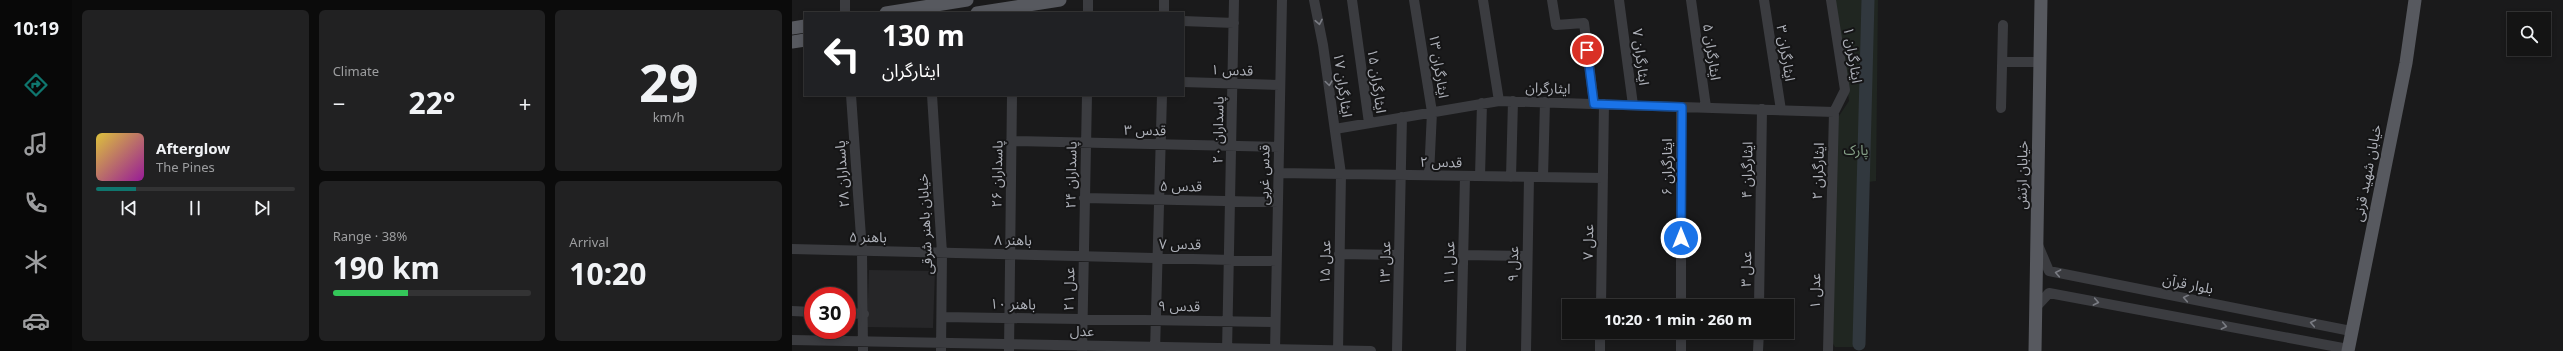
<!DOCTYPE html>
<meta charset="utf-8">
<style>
:root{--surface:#141414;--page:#212122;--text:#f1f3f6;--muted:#9d9ea0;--line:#333334;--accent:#0f766e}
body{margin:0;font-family:"Noto Sans","Noto Sans Arabic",sans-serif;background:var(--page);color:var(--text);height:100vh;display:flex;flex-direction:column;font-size:15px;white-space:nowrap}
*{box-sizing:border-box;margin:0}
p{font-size:13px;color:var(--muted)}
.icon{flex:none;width:22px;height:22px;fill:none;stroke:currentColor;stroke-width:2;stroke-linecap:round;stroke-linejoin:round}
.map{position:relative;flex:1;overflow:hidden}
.side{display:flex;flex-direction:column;gap:10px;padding:10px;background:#0b0b0b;width:720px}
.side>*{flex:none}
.hud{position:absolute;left:12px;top:12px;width:380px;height:84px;border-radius:0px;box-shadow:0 2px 6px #0003,0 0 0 1px var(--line);background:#202124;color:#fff;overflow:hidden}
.fabs{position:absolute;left:1715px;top:12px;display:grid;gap:8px}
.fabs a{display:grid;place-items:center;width:44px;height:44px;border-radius:0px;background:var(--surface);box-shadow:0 2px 6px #0003,0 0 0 1px var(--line);font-size:20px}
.speed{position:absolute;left:12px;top:287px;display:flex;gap:8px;font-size:20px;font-weight:700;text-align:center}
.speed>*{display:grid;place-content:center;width:52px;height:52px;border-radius:50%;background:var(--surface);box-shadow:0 2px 6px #0003,0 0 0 1px var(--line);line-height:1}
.speed .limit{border:6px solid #d22;background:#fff;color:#111}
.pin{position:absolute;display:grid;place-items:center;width:34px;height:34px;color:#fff;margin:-17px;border:2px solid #fff;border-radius:50%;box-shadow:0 1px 4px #0007}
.me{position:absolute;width:44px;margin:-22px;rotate:0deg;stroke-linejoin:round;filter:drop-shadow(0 0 3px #0008)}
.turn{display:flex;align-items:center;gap:14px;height:84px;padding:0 12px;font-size:18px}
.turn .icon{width:52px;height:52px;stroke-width:2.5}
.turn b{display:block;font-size:28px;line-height:34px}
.big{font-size:30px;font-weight:700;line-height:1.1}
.side .card{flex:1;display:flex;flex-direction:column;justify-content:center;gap:6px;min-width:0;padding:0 14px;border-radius:6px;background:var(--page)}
.side .dial{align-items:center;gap:0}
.dial b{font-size:52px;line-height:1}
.song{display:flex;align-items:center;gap:12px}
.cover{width:48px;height:48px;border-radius:6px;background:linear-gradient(135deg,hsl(50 70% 55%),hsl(300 70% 35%))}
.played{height:4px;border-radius:2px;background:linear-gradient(90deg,var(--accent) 20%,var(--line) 20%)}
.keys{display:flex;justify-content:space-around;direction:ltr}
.heat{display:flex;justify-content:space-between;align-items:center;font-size:22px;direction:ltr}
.charge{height:6px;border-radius:3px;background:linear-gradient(90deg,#34c759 38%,var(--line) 0)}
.side .tiles{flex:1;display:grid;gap:10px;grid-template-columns:repeat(3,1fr)}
.card:first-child{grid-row:span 2}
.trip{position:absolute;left:770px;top:299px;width:232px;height:40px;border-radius:0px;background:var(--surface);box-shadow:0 2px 6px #0003,0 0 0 1px var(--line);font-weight:700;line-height:40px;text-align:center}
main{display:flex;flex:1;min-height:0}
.menu{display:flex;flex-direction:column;width:72px;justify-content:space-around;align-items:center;background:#080808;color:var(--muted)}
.menu .icon{width:28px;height:28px}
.menu .on{color:var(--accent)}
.menu b{font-size:18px;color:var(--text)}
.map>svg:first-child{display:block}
</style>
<main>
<nav class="menu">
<b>10:19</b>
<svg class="icon on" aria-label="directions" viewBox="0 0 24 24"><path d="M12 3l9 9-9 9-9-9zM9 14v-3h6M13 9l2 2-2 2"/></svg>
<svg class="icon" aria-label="music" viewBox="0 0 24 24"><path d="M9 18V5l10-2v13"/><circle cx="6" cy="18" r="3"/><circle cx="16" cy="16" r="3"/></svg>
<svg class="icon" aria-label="phone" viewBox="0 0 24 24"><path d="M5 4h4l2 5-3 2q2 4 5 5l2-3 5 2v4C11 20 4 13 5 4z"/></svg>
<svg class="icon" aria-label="climate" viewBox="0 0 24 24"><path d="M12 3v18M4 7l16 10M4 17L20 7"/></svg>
<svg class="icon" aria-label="car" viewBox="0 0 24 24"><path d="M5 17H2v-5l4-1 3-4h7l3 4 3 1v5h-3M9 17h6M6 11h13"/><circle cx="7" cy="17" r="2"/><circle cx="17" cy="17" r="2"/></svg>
</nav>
<section class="side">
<div class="tiles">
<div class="card">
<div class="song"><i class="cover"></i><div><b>Afterglow</b><p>The Pines</p></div></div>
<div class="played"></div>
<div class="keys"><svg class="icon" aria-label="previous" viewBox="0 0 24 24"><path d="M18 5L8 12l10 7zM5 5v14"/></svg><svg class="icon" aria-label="pause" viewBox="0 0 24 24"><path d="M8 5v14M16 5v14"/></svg><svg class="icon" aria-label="next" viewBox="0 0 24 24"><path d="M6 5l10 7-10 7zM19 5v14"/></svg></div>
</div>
<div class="card"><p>Climate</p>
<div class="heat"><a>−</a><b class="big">22°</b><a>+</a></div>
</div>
<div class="card dial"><b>29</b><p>km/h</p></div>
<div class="card"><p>Range · 38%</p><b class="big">190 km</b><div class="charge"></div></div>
<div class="card"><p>Arrival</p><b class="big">10:20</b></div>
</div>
</section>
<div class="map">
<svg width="1771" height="351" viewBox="0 0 1771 351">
<rect width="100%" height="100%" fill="#1a1a1b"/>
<path fill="#262628" d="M77 270 143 271 141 328 75 327Z"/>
<path fill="#202621" d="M1042 0H1086L1084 181 1076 182 1069 347H1043L1040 342 1045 119 1057 101Z"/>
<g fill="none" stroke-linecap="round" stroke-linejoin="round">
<path stroke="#31383e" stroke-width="13" d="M1067 344 1076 0"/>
<path stroke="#3b3c40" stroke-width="10" d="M53 0V13
M522 0 531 45 549 174 546 351
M560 0 577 123
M622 0 640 112 637 175
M691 0 707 101
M760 0 764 25 792 23 802 104
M827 0 841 105
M899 0 914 107
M972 0 989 110
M296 13V0
M372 13V0
M391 21 442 23
M1210 62H1248
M391 82 488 85
M59 95 70 251 71 351
M140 95 150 253 149 351
M1209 108 1211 25
M543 129 707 101 1042 112
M219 141 487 147
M486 173 811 178
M688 176 690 103
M719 177 721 101
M751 177 753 102
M292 198 486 202
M1246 245 1257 271 1559 331
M0 249 484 261
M547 254 607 255
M671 255 735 256
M809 306 812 104
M889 306V107
M967 306 970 109
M1244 307 1257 293 1556 349
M0 311 21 312
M55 313 72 314
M150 317 483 322
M0 340 579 351
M217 351 220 95
M290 351 295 95
M363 351 370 95
M435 351 442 0
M483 351 490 0
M605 351 610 117
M669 351 673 176
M734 351 737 177
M808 351V332
M889 351V332
M966 351 967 332
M1036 351 1042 112 1053 90 1039 0"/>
<path stroke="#57595f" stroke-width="13" d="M94 13 175 0
M185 13 268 0
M0 28 13 26
M0 42 13 40
M1243 351 1249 0
M1556 351 1614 63 1623 0"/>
</g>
<defs><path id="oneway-chevron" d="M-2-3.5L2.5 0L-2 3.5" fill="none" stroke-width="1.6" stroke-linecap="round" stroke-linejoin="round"/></defs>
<g stroke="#7a7c83">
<use href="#oneway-chevron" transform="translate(527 22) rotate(79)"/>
<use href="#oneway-chevron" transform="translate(537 83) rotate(82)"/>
<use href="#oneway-chevron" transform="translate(1266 273) rotate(-169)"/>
<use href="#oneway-chevron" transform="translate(1394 298) rotate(-169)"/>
<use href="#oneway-chevron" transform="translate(1304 302) rotate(11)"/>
<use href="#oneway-chevron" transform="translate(1521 323) rotate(-169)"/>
<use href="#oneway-chevron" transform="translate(1432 326) rotate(11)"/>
</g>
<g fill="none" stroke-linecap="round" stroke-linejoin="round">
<defs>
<path id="route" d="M795 50 802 104 890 107 889 238"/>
</defs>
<use href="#route" stroke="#114b97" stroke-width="10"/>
<use href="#route" stroke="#1a73e8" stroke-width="7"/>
</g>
<g text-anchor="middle" stroke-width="4" stroke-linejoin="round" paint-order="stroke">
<g font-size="14" fill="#aeb1b9" stroke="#151516">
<text transform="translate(920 52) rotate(82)" y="5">ایثارگران ۵</text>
<text transform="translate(994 53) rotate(81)" y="5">ایثارگران ۳</text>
<text transform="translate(1061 55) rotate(81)" y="5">ایثارگران ۱</text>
<text transform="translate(849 57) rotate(83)" y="5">ایثارگران ۷</text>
<text transform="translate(647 66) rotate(81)" y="5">ایثارگران ۱۳</text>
<text transform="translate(440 70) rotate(2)" y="5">قدس ۱</text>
<text transform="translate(585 81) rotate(82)" y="5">ایثارگران ۱۵</text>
<text transform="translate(551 85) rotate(82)" y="5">ایثارگران ۱۷</text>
<text transform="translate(756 88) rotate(2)" y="5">ایثارگران</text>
<text transform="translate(353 130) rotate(1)" y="5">قدس ۳</text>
<text transform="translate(426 130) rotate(-89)" y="5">پاسداران ۲۰</text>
<text transform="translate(649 162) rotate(1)" y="5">قدس ۲</text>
<text transform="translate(875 167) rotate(-90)" y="5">ایثارگران ۶</text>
<text transform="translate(955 170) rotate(-89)" y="5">ایثارگران ۴</text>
<text transform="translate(1026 171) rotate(-88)" y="5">ایثارگران ۲</text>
<text transform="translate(1575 173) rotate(-79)" y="5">خیابان شهید قرنی</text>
<text transform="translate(50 174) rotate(-94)" y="5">پاسداران ۲۸</text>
<text transform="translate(205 174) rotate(-89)" y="5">پاسداران ۲۶</text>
<text transform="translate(279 175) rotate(-89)" y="5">پاسداران ۲۴</text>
<text transform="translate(472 175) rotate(-89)" y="5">قدس غربی</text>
<text transform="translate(1230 175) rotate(-89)" y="5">خیابان ارتش</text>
<text transform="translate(389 186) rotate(1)" y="5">قدس ۵</text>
<text transform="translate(133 224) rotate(-93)" y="5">خیابان باهنر شرقی</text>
<text transform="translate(76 237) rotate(1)" y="5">باهنر ۵</text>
<text transform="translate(221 240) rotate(1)" y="5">باهنر ۸</text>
<text transform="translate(796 242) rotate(-89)" y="5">عدل ۷</text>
<text transform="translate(388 244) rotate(1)" y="5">قدس ۷</text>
<text transform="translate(533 262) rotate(-89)" y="5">عدل ۱۵</text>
<text transform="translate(593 263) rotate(-89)" y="5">عدل ۱۳</text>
<text transform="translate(657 263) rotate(-89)" y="5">عدل ۱۱</text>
<text transform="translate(721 264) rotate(-89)" y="5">عدل ۹</text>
<text transform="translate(954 269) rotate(-89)" y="5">عدل ۳</text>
<text transform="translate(1396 284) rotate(11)" y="5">بلوار قرآن</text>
<text transform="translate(277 289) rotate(-89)" y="5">عدل ۲۱</text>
<text transform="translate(1023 291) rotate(-89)" y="5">عدل ۱</text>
<text transform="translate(221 304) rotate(1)" y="5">باهنر ۱۰</text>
<text transform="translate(387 306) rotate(1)" y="5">قدس ۹</text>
<text transform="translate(290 331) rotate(1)" y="5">عدل</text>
</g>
<g font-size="14" fill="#87a289" stroke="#151516">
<text x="1064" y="155">پارک</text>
</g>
</g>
</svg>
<div class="fabs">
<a><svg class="icon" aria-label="search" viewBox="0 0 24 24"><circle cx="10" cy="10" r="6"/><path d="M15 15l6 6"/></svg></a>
</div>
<div class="speed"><div class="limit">30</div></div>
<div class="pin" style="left:795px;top:50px;background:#d93025"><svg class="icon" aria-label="arrive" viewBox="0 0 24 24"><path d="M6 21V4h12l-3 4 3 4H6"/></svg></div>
<svg class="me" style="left:889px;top:238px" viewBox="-20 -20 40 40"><circle r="17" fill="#1a73e8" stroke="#fff" stroke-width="3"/><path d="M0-11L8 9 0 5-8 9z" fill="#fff"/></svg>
<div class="trip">10:20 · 1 min · 260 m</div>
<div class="hud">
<div class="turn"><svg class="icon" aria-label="left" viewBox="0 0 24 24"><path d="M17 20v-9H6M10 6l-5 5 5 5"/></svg><div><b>130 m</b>ایثارگران</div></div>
</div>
</div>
</main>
